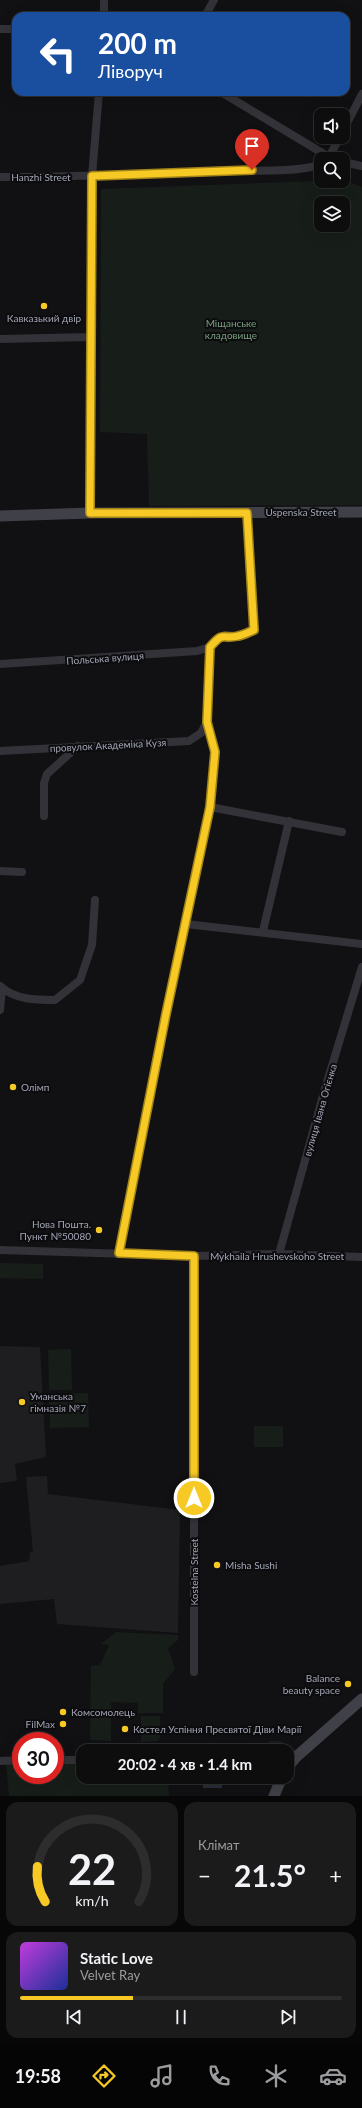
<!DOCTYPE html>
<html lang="uk">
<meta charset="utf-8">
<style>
:root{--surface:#0d0d0e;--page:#1b1b1c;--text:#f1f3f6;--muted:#9a9c9e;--line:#2d2d2e;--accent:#f7c925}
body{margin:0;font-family:Lato,sans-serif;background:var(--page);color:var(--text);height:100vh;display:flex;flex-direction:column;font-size:15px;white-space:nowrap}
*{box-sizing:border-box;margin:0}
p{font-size:13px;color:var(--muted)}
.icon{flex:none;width:22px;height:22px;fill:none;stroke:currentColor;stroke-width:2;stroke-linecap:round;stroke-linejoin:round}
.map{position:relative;height:1796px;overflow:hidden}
.drawer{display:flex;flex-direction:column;gap:6px;padding:6px;background:#070708;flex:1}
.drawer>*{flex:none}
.guide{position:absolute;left:12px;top:12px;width:338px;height:84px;border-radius:12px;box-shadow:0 4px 16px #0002,0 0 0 1px var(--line);background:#1a4fa0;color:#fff;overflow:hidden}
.buttons{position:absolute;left:314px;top:108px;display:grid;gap:8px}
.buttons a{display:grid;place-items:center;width:36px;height:36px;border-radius:8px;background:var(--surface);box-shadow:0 4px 16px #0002,0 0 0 1px var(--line);font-size:20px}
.speed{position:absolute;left:12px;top:1732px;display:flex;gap:8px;font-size:20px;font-weight:700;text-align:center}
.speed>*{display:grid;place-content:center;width:52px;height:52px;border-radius:50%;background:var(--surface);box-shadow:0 4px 16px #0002,0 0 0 1px var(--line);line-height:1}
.speed .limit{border:6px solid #d22;background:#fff;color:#111}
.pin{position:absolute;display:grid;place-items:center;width:34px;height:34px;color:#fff;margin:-41px -17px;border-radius:50% 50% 50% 0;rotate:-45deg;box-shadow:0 0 4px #0007}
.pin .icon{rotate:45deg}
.me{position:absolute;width:44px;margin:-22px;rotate:0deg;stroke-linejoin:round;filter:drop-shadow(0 0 3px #0008)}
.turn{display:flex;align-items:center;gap:14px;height:84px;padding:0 20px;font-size:18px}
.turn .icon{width:52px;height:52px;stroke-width:2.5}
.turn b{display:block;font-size:28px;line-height:34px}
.big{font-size:30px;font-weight:700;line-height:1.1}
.drawer .card{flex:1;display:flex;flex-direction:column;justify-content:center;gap:6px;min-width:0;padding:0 14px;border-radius:12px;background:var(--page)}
.drawer .dial{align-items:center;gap:0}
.dial svg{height:104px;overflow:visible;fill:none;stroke:var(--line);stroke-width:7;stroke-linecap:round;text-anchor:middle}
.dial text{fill:var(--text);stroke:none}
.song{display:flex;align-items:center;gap:12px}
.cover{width:48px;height:48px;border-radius:6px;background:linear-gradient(135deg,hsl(290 70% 55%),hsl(230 70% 35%))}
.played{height:4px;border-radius:2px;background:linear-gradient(90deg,var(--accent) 35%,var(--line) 35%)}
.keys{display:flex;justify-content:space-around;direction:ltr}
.heat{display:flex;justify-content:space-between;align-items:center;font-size:22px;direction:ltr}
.drawer .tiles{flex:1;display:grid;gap:6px;grid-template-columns:1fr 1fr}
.card:last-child{grid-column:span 2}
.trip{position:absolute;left:76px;top:1744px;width:218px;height:40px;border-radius:12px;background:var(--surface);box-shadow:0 4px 16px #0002,0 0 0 1px var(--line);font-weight:700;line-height:40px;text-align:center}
.tabs{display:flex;height:64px;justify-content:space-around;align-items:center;background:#050506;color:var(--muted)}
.tabs .icon{width:28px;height:28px}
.tabs .current{color:var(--accent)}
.tabs b{font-size:18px;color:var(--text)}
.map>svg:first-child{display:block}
</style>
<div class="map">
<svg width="362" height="1796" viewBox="0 0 362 1796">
<rect width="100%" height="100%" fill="#111113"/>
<path fill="#1e1d20" d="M0 1346 40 1347 46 1457 15 1464 17 1481 0 1483Z
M47 1476 48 1494 180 1510 178 1633 57 1624 54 1599 0 1604V1566L29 1561 30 1552H33L26 1477Z"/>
<path fill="#171e19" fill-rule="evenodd" d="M345 180 362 187V505L149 506 147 434 100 432 101 189ZM321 203H343V225H321Z
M0 1263 43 1264V1279L0 1278Z
M71 1349 72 1390H49L48 1350Z
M88 1393 89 1427 50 1428 49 1394Z
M254 1426H283V1447H254Z
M116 1632 178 1635V1640L168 1648 175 1669 163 1684V1713H138V1703L111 1702V1741L90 1740 91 1666 100 1665 109 1645 101 1644Z
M141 1716H160V1737L158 1741 141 1742Z
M269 1741H283C280 1749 271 1748 263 1748V1746H268Z
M83 1762V1777H168L169 1796H9L6 1764H21V1775H55V1763Z"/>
<path fill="#272e37" d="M203 1777H222V1788H203Z"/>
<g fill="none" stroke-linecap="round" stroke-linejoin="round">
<path stroke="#323238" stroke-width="8" d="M104 16V0
M205 16 214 0
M0 29H16
M221 92 329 157
M343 131 362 94
M333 159 329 157 340 137
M343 162 362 166
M0 177C74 177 148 174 221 171 255 170 289 173 321 165
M0 339 91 337
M90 513 92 176 99 92
M0 664 197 651 210 647 220 637 225 635 237 636 254 630 247 513
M0 751 189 741 201 733 207 722
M210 807 342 832
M44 816V783L47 774 78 746
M0 871 22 872
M186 924 362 944
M263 931 289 821
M0 986C15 1000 36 1000 55 1000L80 980 92 945 95 900
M0 1010 2 988
M0 1250 194 1256 279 1254 362 1257
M119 1253 166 1015 210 807 215 751 207 722 210 647
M279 1254 324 1092 362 967
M194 1256V1672
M55 1760H83
M0 1761 21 1760"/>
<path stroke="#404148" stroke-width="11" d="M0 516 90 513 362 512
M287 1768 296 1757 362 1699
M274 1796 282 1777"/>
</g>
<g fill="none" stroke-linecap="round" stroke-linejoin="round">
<defs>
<path id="route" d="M194 1498V1256L119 1253 166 1014 210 807 215 752 207 722 210 647C225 630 221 640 238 636 244 635 249 632 254 630L247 513H90L92 176 252 170"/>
</defs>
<use href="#route" stroke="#a18318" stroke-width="10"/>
<use href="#route" stroke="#f7c925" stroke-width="7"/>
</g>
<g fill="#f7c925" stroke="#0c0c0e" stroke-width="1.5">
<circle cx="44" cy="306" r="4"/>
<circle cx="13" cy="1087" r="4"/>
<circle cx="99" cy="1230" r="4"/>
<circle cx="22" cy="1402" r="4"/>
<circle cx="217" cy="1565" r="4"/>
<circle cx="348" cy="1684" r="4"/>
<circle cx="63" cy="1712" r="4"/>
<circle cx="63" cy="1724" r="4"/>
<circle cx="125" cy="1729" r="4"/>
</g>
<g text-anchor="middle" stroke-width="4" stroke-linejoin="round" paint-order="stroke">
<g font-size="10" fill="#a2a5b4" stroke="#0c0c0e">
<text x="41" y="181">Hanzhi Street</text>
<text x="301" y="516">Uspenska Street</text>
<text transform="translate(105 658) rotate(-4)" y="4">Польська вулиця</text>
<text transform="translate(108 745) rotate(-3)" y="4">провулок Академіка Кузя</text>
<text transform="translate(320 1110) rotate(-74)" y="4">вулиця Івана Огієнка</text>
<text x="277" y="1260">Mykhaila Hrushevskoho Street</text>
<text transform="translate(194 1572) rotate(-90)" y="4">Kostelna Street</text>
</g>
<g font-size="10" fill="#a2a5b4" stroke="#0c0c0e" text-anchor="start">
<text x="44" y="322" text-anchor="middle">Кавказький двір</text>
<text x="21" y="1091">Олімп</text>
<text x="91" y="1228" text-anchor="end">Нова Пошта.<tspan x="91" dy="12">Пункт №50080</tspan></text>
<text x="30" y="1400">Уманська<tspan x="30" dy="12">гімназія №7</tspan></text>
<text x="225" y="1569">Мisha Sushi</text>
<text x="340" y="1682" text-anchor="end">Balance<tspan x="340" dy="12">beauty space</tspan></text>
<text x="71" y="1716">Комсомолець</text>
<text x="55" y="1728" text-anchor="end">FilMax</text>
<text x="133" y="1733">Костел Успіння Пресвятої Діви Марії</text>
</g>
<g font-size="10" fill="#78a07f" stroke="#0c0c0e">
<text x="231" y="327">Міщанське<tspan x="231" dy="12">кладовище</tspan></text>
</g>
</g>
</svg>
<div class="buttons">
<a><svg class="icon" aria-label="sound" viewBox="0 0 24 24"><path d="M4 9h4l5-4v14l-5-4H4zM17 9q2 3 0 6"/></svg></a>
<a><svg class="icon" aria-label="search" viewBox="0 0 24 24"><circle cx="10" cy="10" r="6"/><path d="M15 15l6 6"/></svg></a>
<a><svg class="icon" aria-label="layers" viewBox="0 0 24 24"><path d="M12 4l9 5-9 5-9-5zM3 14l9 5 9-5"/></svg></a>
</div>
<div class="speed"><div class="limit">30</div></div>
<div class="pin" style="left:252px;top:170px;background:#d93025"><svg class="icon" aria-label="arrive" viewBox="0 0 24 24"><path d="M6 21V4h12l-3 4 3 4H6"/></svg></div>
<svg class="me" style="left:194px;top:1498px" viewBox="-20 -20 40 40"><circle r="17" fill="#f7c925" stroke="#fff" stroke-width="3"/><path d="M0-11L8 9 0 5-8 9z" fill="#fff"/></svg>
<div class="trip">20:02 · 4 хв · 1.4 km</div>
<div class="guide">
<div class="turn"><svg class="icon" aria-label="left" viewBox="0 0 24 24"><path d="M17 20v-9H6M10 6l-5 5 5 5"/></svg><div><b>200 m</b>Ліворуч</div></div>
</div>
</div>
<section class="drawer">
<div class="tiles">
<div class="card dial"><svg viewBox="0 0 100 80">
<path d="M14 69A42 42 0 1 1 86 69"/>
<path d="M14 69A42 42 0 0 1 8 42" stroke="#f7c925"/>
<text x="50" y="56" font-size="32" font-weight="700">22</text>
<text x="50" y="72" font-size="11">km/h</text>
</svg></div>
<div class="card"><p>Клімат</p>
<div class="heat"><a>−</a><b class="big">21.5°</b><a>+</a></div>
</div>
<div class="card">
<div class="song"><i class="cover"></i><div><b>Static Love</b><p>Velvet Ray</p></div></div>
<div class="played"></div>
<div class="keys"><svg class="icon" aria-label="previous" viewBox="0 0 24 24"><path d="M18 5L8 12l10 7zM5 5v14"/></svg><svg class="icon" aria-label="pause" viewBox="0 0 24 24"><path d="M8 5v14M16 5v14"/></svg><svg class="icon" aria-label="next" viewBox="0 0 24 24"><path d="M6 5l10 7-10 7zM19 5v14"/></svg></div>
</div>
</div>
</section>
<nav class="tabs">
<b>19:58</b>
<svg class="icon current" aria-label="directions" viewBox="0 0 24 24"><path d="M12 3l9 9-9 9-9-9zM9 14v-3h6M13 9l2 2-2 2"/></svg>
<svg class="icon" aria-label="music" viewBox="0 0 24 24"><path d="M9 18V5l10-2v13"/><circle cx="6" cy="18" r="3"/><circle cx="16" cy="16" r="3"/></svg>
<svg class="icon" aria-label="phone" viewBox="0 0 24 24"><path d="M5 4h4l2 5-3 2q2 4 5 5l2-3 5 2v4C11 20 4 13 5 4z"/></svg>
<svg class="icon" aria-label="climate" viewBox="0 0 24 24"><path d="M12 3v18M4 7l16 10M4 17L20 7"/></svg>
<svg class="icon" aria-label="car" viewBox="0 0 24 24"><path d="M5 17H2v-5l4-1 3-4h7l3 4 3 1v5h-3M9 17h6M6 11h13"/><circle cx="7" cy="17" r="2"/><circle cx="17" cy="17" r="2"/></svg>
</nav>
